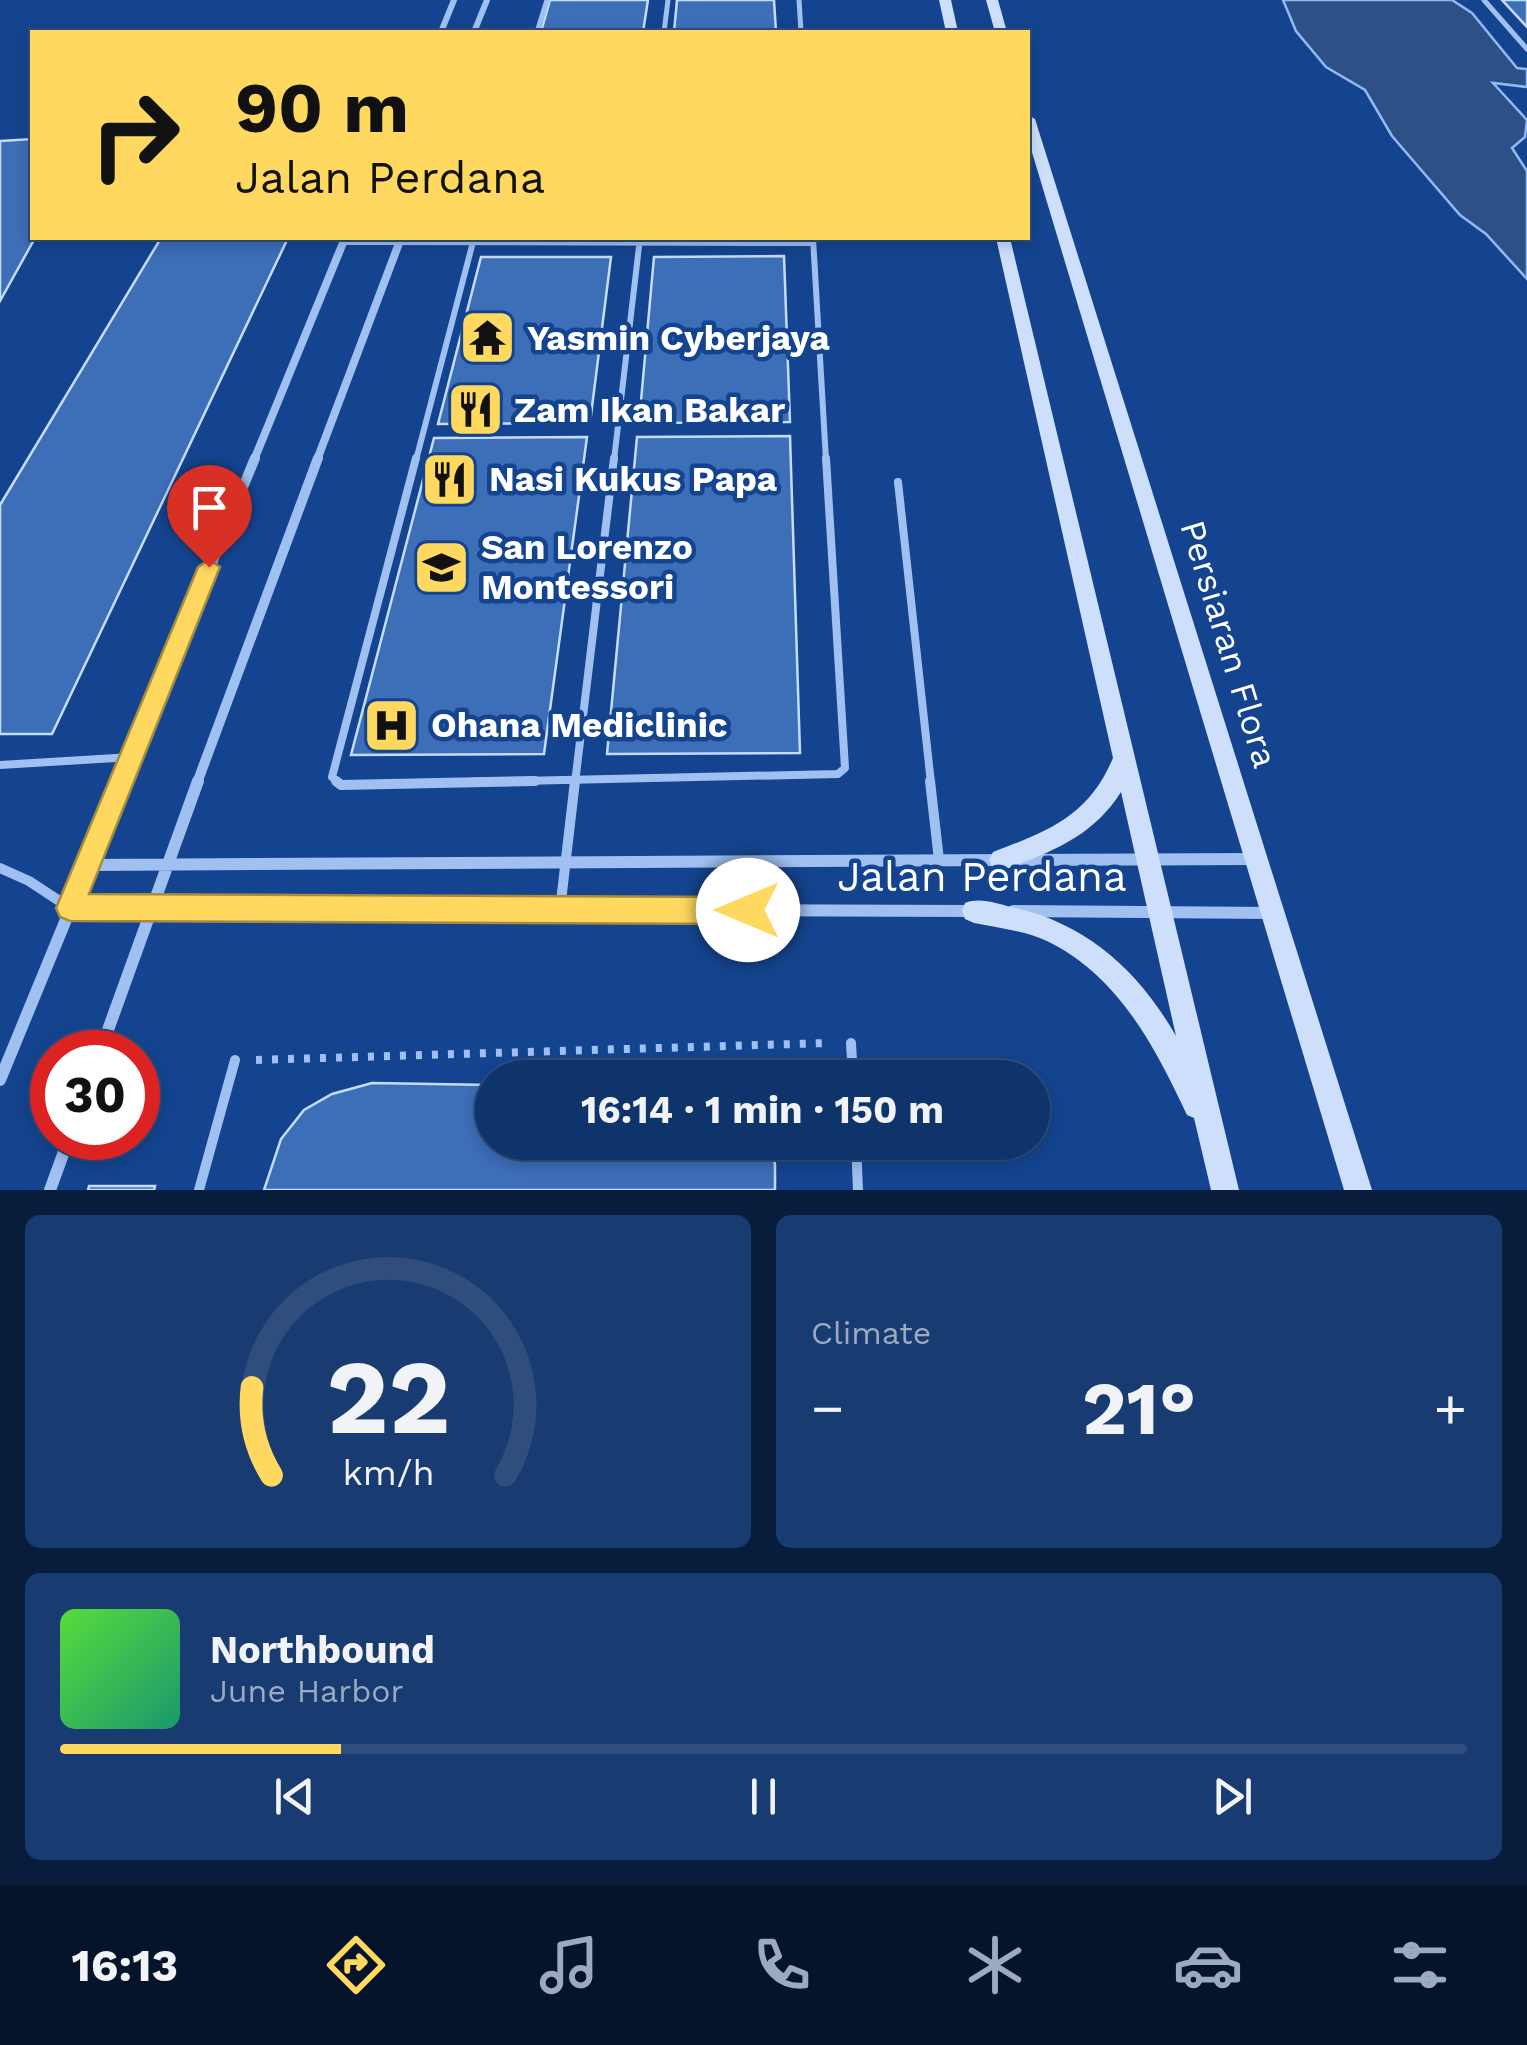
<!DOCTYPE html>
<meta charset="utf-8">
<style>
:root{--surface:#0f336b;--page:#183b71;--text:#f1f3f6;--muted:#9baac1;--line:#2f4e7e;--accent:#ffd85f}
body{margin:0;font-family:"Work Sans",sans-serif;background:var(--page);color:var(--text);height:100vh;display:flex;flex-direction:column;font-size:38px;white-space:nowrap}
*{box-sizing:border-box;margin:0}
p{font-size:32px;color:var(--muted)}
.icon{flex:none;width:55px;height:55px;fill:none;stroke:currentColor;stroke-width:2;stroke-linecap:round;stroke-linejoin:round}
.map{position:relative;height:1190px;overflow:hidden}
.side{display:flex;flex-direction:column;gap:25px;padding:25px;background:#081c3b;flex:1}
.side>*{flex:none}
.hud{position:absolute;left:30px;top:30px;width:1000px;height:210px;border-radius:0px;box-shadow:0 5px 15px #0003,0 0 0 2px var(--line);background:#ffd85f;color:#111;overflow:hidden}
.speed{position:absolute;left:30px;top:1030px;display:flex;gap:20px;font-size:50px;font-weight:700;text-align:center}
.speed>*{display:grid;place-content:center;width:130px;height:130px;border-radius:50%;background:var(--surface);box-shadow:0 5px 15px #0003,0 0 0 2px var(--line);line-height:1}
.speed .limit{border:15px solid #d22;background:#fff;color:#111}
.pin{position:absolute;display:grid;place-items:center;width:85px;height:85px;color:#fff;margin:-102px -42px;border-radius:50% 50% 50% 0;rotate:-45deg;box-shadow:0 0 10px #0007}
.pin .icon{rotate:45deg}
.me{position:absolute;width:110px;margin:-55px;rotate:270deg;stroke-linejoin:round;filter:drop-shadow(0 0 8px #0008)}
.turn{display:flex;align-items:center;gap:35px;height:210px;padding:0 40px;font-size:45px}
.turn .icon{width:130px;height:130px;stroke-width:2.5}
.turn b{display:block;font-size:70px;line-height:85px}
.big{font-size:75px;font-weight:700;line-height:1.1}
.side .tile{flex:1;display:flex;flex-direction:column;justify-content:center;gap:15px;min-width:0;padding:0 35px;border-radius:15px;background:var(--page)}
.side .dial{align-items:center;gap:0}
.dial svg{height:260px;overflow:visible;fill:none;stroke:var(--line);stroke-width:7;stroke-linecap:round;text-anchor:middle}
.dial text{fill:var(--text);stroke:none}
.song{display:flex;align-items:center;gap:30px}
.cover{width:120px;height:120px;border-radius:15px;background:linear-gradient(135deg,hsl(110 70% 55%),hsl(160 70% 35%))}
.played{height:10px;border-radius:5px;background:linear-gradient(90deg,var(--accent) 20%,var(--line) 20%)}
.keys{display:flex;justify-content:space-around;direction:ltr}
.heat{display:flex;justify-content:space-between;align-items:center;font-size:55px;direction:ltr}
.side .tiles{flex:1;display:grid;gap:25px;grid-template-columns:1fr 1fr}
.tile:last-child{grid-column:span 2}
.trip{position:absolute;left:475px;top:1060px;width:575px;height:100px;border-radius:50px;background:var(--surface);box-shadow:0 5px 15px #0003,0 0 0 2px var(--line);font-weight:700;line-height:100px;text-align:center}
.menu{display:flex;height:160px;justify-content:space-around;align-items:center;background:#06142b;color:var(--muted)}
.menu .icon{width:70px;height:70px}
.menu .current{color:var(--accent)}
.menu b{font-size:45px;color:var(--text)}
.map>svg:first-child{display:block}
</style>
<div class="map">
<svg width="1527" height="1190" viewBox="0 0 1527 1190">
<rect width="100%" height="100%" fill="#14448f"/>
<path fill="#2d5087" stroke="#91baf4" stroke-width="2.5" d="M1283 0H1452L1472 13 1517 68 1527 69V87L1493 83 1527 120 1525 137 1512 148 1527 171V279L1486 234 1460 215 1392 136 1365 90 1326 67 1296 31Z"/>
<path fill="#3d6eb8" stroke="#c6dcfc" stroke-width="2.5" d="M550 0H648L643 32H541Z
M677 0H774L776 32H674Z
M1502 0H1527V27Z
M32 139 35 238 0 301V141Z
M161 238H288L52 734H0V505Z
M784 256 790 422 639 423 654 257Z
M481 257H611L590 423 438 424Z
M790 436 800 753 607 754 637 437Z
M587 437 544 754 351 755 434 438Z
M372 1083 492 1085V1142H768L775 1164V1190H264L281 1139 304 1110 332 1094Z
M89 1186H155L154 1190H88Z"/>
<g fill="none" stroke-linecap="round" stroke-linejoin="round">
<path stroke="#9fc0f1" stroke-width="8" stroke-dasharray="6 10" stroke-linecap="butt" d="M256 1060 828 1043"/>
<path stroke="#9fc0f1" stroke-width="5" d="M799 0 801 32
M1484 0 1527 49
M537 32 547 0
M664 32 668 0"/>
<path stroke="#9fc0f1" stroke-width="6" d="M813 238 826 460
M343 242 813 243
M416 460 474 238
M614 460 640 238"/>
<path stroke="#9fc0f1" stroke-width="8" d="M898 482 931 783
M0 765 132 757
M339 783 332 777 416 458
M422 783 838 774 845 768 826 458
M575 783 614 458"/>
<path stroke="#9fc0f1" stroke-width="10" d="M336 781 341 785 535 781
M930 781 939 860
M0 868 29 881 70 908
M560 910 575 781
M851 1043 853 1078
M856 1142 858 1190
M199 1190 235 1060"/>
<path stroke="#9fc0f1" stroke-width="6" d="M441 32 454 0
M474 32 487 0"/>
<path stroke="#9fc0f1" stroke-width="8" d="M254 460 345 238
M317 460 401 238"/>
<path stroke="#9fc0f1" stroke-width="10" d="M122 783 255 458
M197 783 318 458"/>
<path stroke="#9fc0f1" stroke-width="12" d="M1020 860 1256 859
M89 865 1003 860
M70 908 971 911
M1013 911 1271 913
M100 1052 198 781
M0 1080 123 781
M50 1190 69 1138"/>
<path fill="#cedffb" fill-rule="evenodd" d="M939 0H951L958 32H946Z
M986 0H998L1007 32H995Z
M1028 115 1035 119 1372 1190H1344L1028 139Z
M996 238H1010L1239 1190H1211L1194 1118 1187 1115C1155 1047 1119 977 1049 942 1026 931 999 928 974 923L965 919 962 911 965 903C979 897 996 903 1011 907 1086 923 1138 970 1176 1036L1121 792C1093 837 1049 853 1001 871L993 868 989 860 993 852C1048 831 1088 817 1113 758Z"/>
</g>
<path fill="#ffd85f" stroke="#a68c3e" stroke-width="2.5" d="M209 559 220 567 89 894 748 897 758 901 762 910 758 920 748 924 70 921 60 917 56 908 198 567Z"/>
<defs>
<symbol id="temple-square" viewBox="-11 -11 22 22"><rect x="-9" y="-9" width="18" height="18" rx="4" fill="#ffd85f" stroke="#14448f"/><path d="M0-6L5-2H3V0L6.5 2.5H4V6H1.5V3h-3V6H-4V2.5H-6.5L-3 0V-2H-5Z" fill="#111"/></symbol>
<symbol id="restaurant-square" viewBox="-11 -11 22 22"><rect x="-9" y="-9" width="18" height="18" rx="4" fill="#ffd85f" stroke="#14448f"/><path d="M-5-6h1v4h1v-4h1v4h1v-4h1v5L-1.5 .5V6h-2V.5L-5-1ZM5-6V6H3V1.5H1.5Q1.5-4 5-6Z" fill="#111"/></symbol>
<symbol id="school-square" viewBox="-11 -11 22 22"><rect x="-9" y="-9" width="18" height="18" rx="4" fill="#ffd85f" stroke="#14448f"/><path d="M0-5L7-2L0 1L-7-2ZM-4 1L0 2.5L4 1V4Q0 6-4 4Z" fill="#111"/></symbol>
<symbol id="hospital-square" viewBox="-11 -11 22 22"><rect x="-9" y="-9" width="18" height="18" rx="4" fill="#ffd85f" stroke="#14448f"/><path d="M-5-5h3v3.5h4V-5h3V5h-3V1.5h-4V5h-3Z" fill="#111"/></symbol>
</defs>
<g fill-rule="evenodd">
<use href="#temple-square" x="456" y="306" width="63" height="63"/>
<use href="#restaurant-square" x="444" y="378" width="63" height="63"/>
<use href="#restaurant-square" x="418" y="448" width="63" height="63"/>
<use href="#school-square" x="410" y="536" width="63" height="63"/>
<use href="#hospital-square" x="360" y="694" width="63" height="63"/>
</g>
<g text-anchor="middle" stroke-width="9" stroke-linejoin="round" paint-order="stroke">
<g font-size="35" font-weight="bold" fill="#fff" stroke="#14448f" text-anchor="start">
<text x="527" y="350">Yasmin Cyberjaya</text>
<text x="514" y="422">Zam Ikan Bakar</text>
<text x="489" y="491">Nasi Kukus Papa</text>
<text x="481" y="559">San Lorenzo<tspan x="481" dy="40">Montessori</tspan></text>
<text x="431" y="737">Ohana Mediclinic</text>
</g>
<g font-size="35" fill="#fff" stroke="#14448f">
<text transform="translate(1229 644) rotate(73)" y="12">Persiaran Flora</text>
</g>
<g font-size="42" fill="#fff" stroke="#14448f">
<text x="982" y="891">Jalan Perdana</text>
</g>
</g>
</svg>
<div class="speed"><div class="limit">30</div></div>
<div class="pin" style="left:209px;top:567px;background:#d93025"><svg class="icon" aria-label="arrive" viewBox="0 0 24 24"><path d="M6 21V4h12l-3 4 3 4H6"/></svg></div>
<svg class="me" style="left:748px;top:910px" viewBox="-20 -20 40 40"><circle r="19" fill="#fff"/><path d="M0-13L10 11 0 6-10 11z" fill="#ffd85f"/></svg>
<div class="trip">16:14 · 1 min · 150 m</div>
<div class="hud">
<div class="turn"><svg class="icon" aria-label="right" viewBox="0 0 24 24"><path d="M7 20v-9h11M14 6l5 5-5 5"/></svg><div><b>90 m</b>Jalan Perdana</div></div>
</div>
</div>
<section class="side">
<div class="tiles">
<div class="tile dial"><svg viewBox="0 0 100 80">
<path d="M14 69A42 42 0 1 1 86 69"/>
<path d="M14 69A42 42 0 0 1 8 42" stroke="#ffd85f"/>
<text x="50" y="56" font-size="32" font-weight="700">22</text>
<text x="50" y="72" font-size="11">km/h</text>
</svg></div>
<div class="tile"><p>Climate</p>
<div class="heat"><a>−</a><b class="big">21°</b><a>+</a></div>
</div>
<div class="tile">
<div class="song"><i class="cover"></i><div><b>Northbound</b><p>June Harbor</p></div></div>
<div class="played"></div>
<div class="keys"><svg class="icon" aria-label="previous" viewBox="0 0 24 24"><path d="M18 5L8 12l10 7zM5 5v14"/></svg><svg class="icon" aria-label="pause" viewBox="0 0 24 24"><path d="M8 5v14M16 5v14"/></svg><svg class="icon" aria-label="next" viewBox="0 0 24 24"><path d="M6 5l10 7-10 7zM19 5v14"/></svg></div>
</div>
</div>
</section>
<nav class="menu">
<b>16:13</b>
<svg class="icon current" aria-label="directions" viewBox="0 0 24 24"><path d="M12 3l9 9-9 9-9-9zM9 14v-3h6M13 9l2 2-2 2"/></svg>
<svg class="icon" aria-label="music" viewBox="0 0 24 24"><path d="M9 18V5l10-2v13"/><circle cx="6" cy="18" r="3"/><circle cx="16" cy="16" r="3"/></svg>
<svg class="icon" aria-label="phone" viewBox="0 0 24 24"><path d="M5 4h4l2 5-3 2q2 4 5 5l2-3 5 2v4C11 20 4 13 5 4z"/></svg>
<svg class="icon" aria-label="climate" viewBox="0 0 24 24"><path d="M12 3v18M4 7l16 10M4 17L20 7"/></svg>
<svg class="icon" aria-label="car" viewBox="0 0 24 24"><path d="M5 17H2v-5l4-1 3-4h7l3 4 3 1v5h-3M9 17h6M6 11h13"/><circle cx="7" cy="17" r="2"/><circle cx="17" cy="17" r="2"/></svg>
<svg class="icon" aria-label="filters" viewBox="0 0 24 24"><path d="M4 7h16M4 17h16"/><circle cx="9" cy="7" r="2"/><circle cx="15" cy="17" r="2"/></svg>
</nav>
